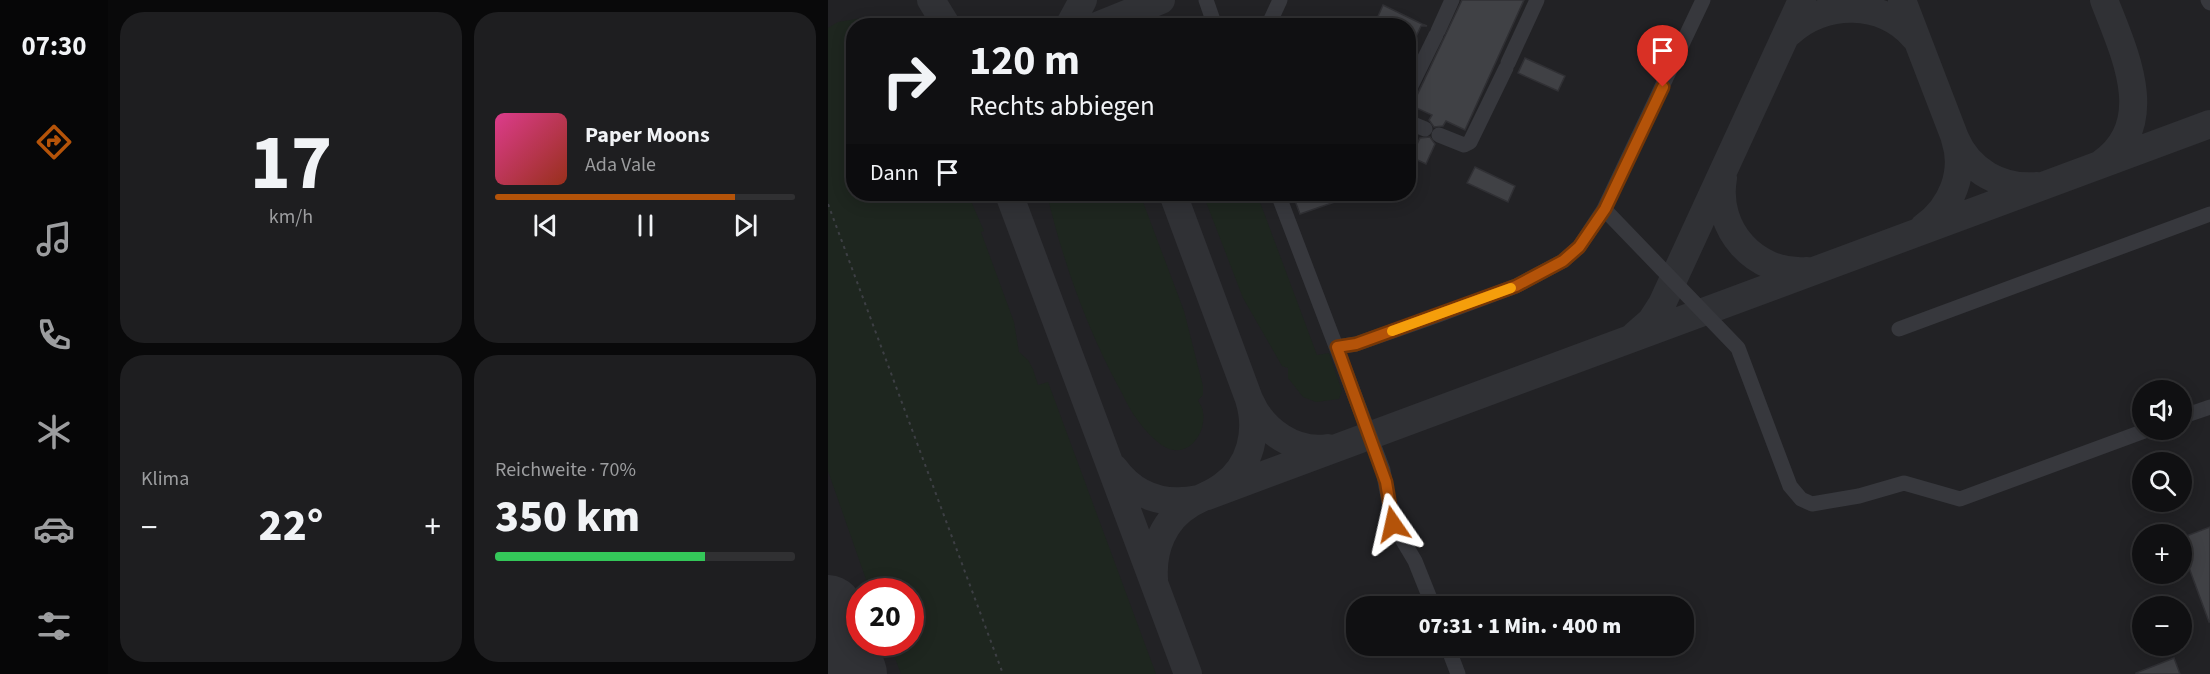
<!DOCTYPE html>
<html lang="de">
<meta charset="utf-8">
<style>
:root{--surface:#101012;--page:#1e1e20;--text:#f1f3f6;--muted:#9c9d9f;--line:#303032;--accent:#b45309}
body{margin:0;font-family:"Source Sans 3",sans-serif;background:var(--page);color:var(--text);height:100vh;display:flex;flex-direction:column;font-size:22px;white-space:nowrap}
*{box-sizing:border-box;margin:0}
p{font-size:20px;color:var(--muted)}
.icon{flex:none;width:33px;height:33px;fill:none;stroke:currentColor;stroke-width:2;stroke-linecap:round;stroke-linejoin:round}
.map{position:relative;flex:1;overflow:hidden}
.drawer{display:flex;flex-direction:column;gap:12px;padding:12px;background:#09090a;width:720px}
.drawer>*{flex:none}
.guide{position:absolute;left:18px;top:18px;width:570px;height:183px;border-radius:24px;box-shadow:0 3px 15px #0003,0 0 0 2px var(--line);background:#101012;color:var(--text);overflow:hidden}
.buttons{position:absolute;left:1304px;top:380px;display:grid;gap:12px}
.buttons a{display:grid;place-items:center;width:60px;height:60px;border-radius:50%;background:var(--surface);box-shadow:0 3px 15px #0003,0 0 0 2px var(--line);font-size:30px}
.speed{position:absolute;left:18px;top:578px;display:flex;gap:12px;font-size:30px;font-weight:700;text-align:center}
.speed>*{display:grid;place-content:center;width:78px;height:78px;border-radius:50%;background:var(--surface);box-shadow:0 3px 15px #0003,0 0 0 2px var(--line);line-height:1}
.speed .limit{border:9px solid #d22;background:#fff;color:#111}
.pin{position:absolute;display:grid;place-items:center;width:51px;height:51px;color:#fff;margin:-62px -26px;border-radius:50% 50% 50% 0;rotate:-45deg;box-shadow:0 0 6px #0007}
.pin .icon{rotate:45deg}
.me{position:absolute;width:66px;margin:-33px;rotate:349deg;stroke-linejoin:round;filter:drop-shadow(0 0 4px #0008)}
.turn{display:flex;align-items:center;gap:21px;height:126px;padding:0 24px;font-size:27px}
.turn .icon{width:78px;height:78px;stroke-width:2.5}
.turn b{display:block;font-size:42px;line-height:51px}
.then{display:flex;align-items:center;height:57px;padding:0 24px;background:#0003;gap:12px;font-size:22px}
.big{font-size:45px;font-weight:800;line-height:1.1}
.drawer .card{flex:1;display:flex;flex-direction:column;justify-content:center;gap:9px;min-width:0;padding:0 21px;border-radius:24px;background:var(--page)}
.drawer .dial{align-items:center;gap:0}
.dial b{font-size:78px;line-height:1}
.song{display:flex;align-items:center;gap:18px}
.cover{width:72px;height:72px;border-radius:9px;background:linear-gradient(135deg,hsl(330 70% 55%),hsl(10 70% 35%))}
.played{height:6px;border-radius:3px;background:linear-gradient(90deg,var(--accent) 80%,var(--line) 80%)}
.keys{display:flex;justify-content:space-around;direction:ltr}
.heat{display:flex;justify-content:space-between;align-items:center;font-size:33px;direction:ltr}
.charge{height:9px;border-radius:4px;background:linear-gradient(90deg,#34c759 70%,var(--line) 0)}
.drawer .tiles{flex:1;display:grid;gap:12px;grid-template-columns:repeat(2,1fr)}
.trip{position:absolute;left:518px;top:596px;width:348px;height:60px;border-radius:24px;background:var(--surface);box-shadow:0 3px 15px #0003,0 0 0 2px var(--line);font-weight:800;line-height:60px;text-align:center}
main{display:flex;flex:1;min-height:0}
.dock{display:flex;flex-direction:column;width:108px;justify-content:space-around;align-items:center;background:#060607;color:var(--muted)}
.dock .icon{width:42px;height:42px}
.dock .active{color:var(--accent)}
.dock b{font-size:27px;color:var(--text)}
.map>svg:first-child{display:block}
</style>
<main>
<nav class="dock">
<b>07:30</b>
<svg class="icon active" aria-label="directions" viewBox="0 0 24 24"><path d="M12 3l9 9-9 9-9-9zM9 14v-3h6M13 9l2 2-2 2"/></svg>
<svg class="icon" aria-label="music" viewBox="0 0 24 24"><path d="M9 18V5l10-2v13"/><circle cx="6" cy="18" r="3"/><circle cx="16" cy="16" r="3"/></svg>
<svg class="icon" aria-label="phone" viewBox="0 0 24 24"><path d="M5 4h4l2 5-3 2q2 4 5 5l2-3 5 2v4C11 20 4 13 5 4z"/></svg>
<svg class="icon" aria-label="climate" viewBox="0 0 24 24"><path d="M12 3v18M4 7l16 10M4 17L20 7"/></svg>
<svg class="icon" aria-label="car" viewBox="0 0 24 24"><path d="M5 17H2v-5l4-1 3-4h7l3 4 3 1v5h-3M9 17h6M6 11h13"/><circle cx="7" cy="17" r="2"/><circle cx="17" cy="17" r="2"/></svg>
<svg class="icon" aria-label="filters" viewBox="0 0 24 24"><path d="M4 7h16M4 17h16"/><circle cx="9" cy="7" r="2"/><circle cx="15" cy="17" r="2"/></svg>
</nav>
<section class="drawer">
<div class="tiles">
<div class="card dial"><b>17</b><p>km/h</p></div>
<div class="card">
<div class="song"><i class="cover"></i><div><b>Paper Moons</b><p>Ada Vale</p></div></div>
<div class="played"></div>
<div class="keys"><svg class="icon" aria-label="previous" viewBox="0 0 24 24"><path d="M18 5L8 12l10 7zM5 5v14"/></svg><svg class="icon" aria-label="pause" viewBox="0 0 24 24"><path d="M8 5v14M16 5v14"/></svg><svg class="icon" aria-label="next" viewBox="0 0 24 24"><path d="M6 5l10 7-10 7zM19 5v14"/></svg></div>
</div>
<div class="card"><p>Klima</p>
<div class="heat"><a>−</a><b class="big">22°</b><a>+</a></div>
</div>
<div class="card"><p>Reichweite · 70%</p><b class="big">350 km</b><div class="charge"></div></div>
</div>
</section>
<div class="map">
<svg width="1382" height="674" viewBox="0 0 1382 674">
<rect width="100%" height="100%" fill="#161618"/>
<path fill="#222225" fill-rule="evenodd" d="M0 0H1382V674H0ZM26 26H580V194H26ZM1314 390H1353V429H1314ZM1314 462H1353V501H1314ZM1314 534H1353V573H1314ZM32 591H82V642H32ZM528 606H855V645H528ZM1314 606H1353V645H1314Z"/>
<path fill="#1e261f" d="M34 18 47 20 61 25 26 26V194H140L156 231 153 232 186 322 191 352 200 360 205 369 210 385 220 382 328 674H73L61 642H82V591H42L0 471V28L10 22Z
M219 194H312L356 311 375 386V395L370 400C371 403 373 405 374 408 381 430 361 460 337 447 326 441 315 428 308 418 301 409 296 396 290 386 258 326 234 259 219 194Z
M375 194H429L489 355 501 353 514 391 511 399 488 402 475 397 460 378V368L454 366 415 298Z"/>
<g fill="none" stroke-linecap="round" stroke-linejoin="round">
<path stroke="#303135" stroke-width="28" d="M103 0 119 26
M1074 0 1127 138C1141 171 1173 189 1209 186
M241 26 255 0
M269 26 333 0
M961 33C995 0 1056 0 1086 37
M1274 163C1332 123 1295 50 1276 0
M895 178C886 229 927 275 979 271
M181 194 360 674
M1096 227C1124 207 1138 172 1127 139
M807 335 823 321 834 304 974 0
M422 401C435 431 467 453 500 448
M286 468C307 497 338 506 371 499
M379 496 1382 124
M326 579C324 549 336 519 362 504 373 497 385 494 395 486 423 466 431 431 421 399L345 194"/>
<path stroke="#303135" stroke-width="70" d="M0 610 24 674"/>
</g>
<path fill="#404145" stroke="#303034" stroke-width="1.5" d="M634 0H696L637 130 618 121 615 126 606 127 601 120 604 115 584 106Z
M555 5 594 24 599 26H593L587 39 580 36V26H558L548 21Z
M697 58 737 76 730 91 690 73Z
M602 137 607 144 598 164 583 157 592 138Z
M647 167 687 186 680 202 639 183Z
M478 194H527V195L472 214 466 198Z
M1382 527V622H1381L1353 546V538Z
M1346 658 1352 674H1308V673Z"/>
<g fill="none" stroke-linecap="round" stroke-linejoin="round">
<path stroke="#3d3f44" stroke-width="2" stroke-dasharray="3 4.5" stroke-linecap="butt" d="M0 204 175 674"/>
<path stroke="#37383d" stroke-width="15" d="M378 0 387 26
M1380 0 1382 3
M440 26 452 0
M610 31 624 0
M680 63 709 0
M580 92 608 35
M580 122 597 129
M611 135 636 145 642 142 678 68
M450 194 555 470 565 524 587 561 605 606
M776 209 910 348 962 486 973 499 984 504 1031 496 1076 483 1132 499 1322 429
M1071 329 1382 214
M509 347 528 344 608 316 688 286 735 261 751 247 776 209 875 0
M1353 417 1382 407
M619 645 630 674"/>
</g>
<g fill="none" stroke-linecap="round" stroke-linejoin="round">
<defs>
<path id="route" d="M565 524 558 482 509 347 528 344 688 286 735 261 751 247 777 209 835 87"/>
</defs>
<use href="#route" stroke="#753606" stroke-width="15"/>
<use href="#route" stroke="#b45309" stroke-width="10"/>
<path stroke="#f59e0b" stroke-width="10" d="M564 331 683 288"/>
</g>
</svg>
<div class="buttons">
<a><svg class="icon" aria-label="sound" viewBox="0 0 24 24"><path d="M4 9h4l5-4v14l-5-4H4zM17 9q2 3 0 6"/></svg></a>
<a><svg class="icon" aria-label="search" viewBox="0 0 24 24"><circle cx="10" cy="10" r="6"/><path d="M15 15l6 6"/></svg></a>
<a>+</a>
<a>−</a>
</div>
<div class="speed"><div class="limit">20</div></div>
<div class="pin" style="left:835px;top:87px;background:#d93025"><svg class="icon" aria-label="arrive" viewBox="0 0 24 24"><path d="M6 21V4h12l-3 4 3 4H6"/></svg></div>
<svg class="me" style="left:565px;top:524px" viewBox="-20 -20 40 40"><path d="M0-17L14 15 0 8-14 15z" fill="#b45309" stroke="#fff" stroke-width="4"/></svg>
<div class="trip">07:31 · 1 Min. · 400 m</div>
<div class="guide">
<div class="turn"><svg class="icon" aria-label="right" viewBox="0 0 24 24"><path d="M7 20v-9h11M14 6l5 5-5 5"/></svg><div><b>120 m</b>Rechts abbiegen</div></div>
<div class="then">Dann<svg class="icon" aria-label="arrive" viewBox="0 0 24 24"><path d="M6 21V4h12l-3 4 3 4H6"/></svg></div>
</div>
</div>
</main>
